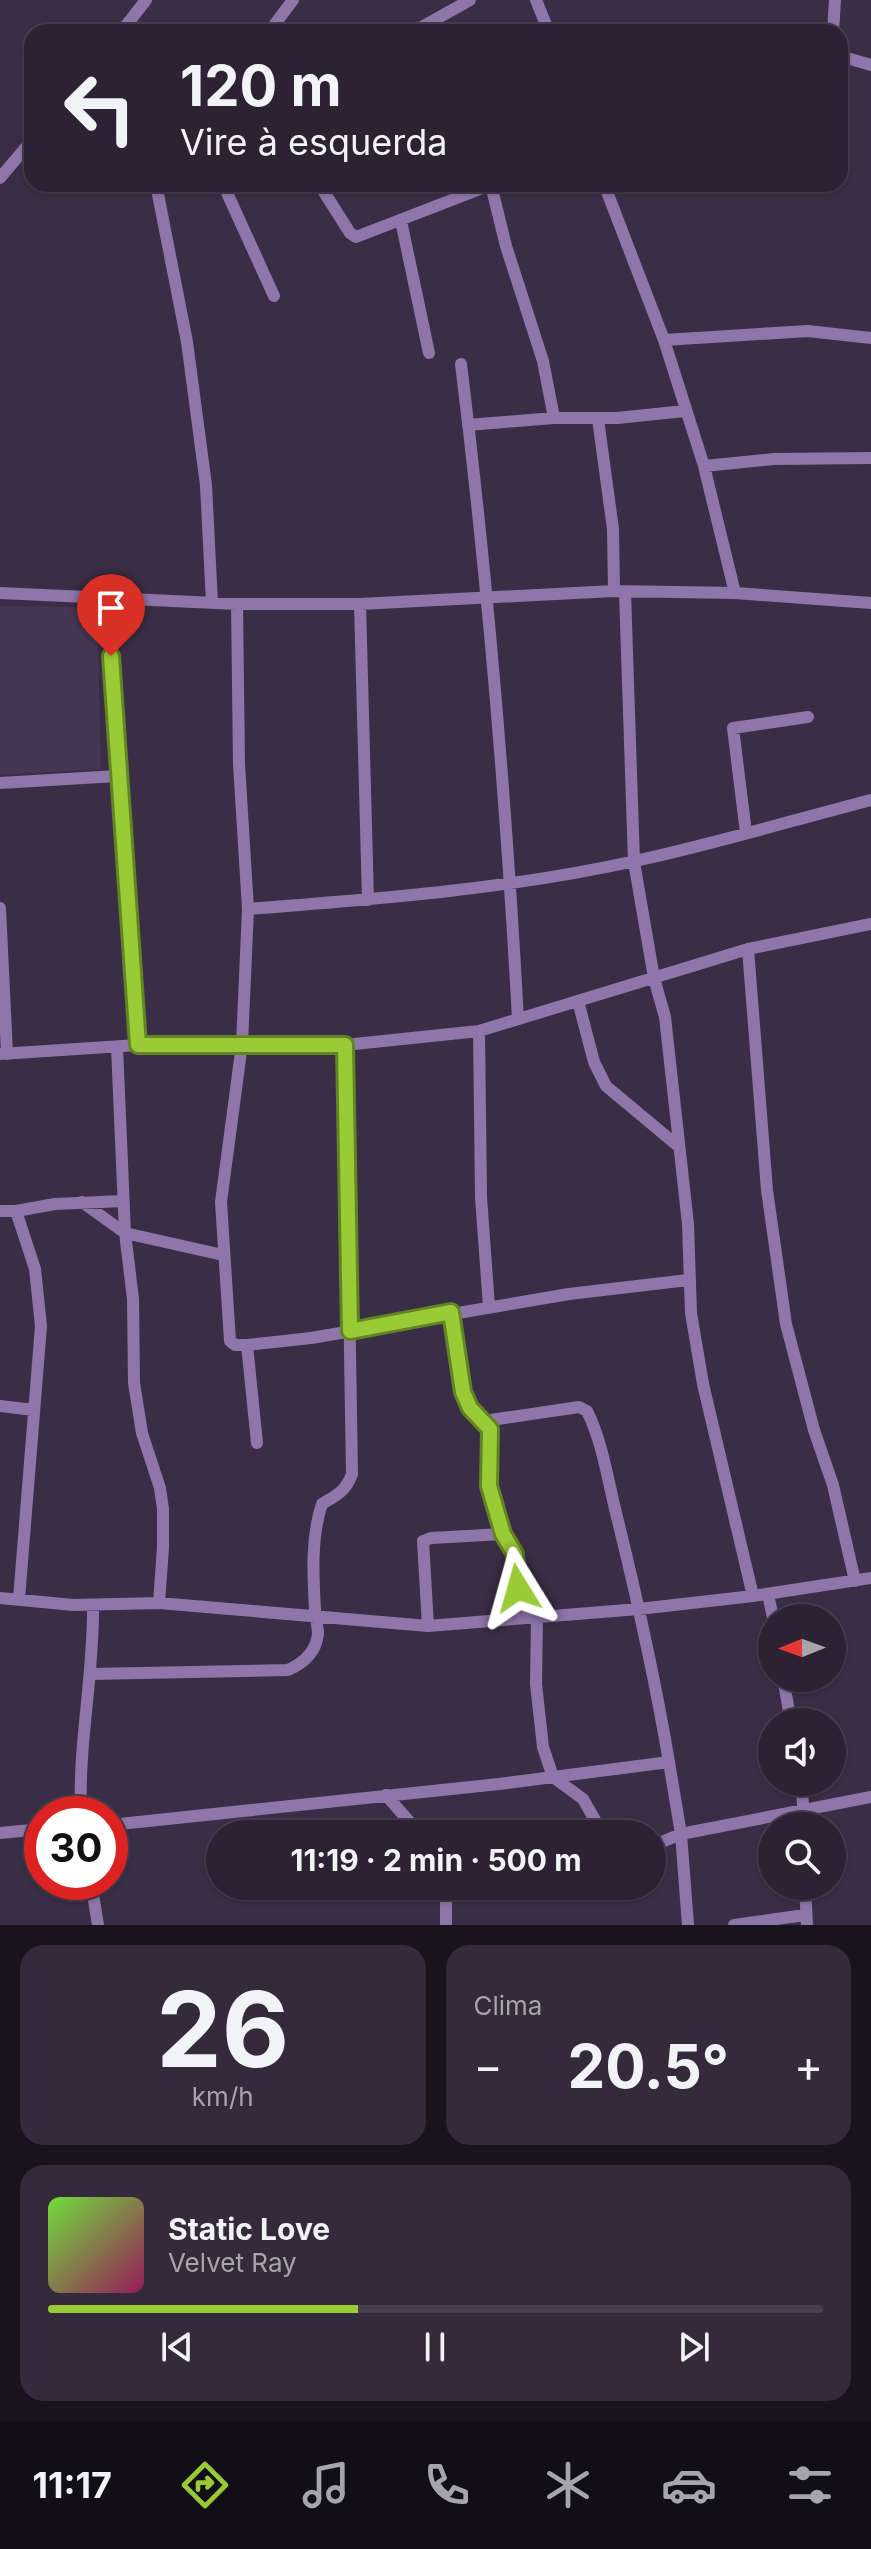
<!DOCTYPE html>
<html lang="pt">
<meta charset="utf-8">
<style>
:root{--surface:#2c2234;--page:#342a3c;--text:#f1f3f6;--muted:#a6a4ac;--line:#483f4f;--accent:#99cb36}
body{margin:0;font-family:Inter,sans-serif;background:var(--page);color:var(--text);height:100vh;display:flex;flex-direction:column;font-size:30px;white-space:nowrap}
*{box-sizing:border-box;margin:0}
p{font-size:26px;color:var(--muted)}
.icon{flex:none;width:44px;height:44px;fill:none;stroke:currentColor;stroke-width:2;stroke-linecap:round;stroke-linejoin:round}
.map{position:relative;height:1925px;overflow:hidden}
.side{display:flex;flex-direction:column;gap:20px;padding:20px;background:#18131d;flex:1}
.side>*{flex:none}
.hud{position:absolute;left:24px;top:24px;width:824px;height:168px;border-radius:24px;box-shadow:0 2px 6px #0004,0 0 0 2px var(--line);background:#2c2234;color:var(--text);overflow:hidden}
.needle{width:52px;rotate:269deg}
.fabs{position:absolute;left:758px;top:1604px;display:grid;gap:16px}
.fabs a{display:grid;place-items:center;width:88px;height:88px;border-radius:50%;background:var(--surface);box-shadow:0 2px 6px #0004,0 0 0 2px var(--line);font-size:40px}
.speed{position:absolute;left:24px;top:1796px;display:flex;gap:16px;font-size:40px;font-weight:700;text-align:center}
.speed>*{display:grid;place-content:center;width:104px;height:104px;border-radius:50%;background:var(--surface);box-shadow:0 2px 6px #0004,0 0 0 2px var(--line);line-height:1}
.speed .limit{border:12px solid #d22;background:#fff;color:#111}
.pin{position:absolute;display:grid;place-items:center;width:68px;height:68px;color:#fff;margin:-82px -34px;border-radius:50% 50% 50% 0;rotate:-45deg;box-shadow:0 0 8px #0007}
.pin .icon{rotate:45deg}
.me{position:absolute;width:88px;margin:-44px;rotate:352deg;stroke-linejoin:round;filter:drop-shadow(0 0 6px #0008)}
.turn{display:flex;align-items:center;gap:28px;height:168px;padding:0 24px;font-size:36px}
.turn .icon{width:104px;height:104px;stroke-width:2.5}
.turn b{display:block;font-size:56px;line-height:68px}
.big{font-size:60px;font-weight:700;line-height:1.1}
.side .tile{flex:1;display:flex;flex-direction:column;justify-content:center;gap:12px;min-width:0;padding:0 28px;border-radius:24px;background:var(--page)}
.side .dial{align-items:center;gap:0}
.dial b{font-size:104px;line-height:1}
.song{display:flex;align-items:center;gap:24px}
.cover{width:96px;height:96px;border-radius:12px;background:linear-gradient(135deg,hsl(100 70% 55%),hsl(330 70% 35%))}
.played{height:8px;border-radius:4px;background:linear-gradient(90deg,var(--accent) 40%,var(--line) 40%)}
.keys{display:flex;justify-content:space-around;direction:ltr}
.heat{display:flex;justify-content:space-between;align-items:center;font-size:44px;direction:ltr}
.side .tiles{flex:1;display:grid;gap:20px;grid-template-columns:1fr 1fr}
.tile:last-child{grid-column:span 2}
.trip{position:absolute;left:206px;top:1820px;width:460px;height:80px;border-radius:40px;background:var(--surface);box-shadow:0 2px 6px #0004,0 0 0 2px var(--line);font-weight:700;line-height:80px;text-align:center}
.menu{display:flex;height:128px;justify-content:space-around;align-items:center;background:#120e15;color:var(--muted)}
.menu .icon{width:56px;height:56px}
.menu .active{color:var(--accent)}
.menu b{font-size:36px;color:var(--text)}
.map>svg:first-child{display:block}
</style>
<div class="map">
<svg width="871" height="1925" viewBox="0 0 871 1925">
<rect width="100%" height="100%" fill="#3a2e46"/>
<path fill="#453653" d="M0 606 89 607 97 611 101 769 0 775Z"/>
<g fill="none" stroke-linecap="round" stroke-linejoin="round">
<path stroke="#9075aa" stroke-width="12" d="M536 0 549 32
M121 32 146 0
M269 32 293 0
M413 32 470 0
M833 32 835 0
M840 56 871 65
M0 178 32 140
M156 184 187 342 206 485 212 603
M223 184 274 296
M319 184 350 233 356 237 493 184
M604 184 664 340 704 466 735 593
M491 185 506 246 543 361 554 418H617L685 411
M401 221 429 353
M664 340 808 331 871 338
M461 364C488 582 506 800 518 1019
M598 419 613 529 614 591
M468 425 554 418
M704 466 774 459 871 458
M625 592 634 862 654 978 665 1017 688 1224 691 1313 703 1384 753 1596
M0 593 237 604H360L614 591 735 593 871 603
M108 596 117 776 138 1045
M237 604 239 764 248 909 242 1044 221 1202 230 1341 235 1345H247
M360 604 368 900
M0 783 117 776
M746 833 733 728 808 717
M0 908 7 1054
M248 909C377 899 509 889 635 861 714 844 793 820 871 800
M748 949 767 1190 786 1324 814 1430 833 1485 855 1581
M578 1001 594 1062 606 1086 678 1146
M479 1031 481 1197 489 1307
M117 1047 125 1233 133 1299 134 1383 142 1433 160 1488 163 1509V1547L159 1603
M0 1054 138 1045H345L479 1031 748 949 871 924
M82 1202 125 1233 223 1255
M0 1211H16L35 1269 41 1326 19 1599
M16 1211 55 1204 123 1201
M451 1312 463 1392 470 1408 490 1429 489 1486 503 1534 515 1554 520 1617
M0 1406 34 1410
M484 1421 579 1407 587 1411C603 1443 608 1482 617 1517 637 1598 655 1679 669 1762
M257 1443 247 1345 311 1338 569 1294 688 1280
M768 1594 773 1618
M0 1598 73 1605 159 1603 428 1626 639 1609 753 1596 871 1578
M537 1616 536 1684 543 1747 553 1777 583 1799 603 1834
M428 1626 423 1541 431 1538 503 1534
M90 1674 288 1670C304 1663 316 1652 318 1634 318 1626 315 1617 315 1609 313 1575 311 1536 322 1504 337 1495 346 1491 352 1474L345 1045
M783 1678 791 1722
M801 1782 805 1826
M386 1795 420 1834
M81 1814C78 1744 94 1675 93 1605
M110 1825 499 1784 669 1762 681 1834 688 1925
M0 1833 42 1829
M652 1846 681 1834 871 1797
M91 1882 98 1925
M805 1886 807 1925
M446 1925V1886
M734 1925 805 1915"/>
</g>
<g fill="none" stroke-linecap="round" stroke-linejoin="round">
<defs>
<path id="route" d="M111 656 138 1045H345L350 1331 451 1312 463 1392 470 1408 490 1429 489 1486 503 1534 515 1554 518 1588"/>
</defs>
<use href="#route" stroke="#638423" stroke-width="20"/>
<use href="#route" stroke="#99cb36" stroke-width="14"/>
</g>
</svg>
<div class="fabs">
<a><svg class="needle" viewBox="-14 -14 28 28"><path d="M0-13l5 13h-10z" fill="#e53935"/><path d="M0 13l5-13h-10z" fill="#a6a4ac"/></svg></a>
<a><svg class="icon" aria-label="sound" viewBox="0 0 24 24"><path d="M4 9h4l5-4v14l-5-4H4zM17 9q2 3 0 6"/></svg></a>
<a><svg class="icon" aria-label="search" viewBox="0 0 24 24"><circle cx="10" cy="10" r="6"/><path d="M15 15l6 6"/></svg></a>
</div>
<div class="speed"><div class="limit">30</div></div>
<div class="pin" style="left:111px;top:656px;background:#d93025"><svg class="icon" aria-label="arrive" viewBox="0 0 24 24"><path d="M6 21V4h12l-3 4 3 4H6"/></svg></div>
<svg class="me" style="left:518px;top:1588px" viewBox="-20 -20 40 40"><path d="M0-17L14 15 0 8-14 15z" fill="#99cb36" stroke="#fff" stroke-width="4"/></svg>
<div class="trip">11:19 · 2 min · 500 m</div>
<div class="hud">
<div class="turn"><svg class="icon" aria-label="left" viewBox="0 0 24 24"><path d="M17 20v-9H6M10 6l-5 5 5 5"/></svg><div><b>120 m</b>Vire à esquerda</div></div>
</div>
</div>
<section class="side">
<div class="tiles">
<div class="tile dial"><b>26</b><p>km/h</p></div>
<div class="tile"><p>Clima</p>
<div class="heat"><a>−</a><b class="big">20.5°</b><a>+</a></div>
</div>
<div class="tile">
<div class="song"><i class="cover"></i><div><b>Static Love</b><p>Velvet Ray</p></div></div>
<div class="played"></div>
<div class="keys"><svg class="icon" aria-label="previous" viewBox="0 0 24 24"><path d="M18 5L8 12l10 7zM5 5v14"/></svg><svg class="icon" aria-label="pause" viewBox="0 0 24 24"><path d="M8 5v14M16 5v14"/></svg><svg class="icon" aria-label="next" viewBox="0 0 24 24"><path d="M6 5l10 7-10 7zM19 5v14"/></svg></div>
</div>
</div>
</section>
<nav class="menu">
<b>11:17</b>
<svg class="icon active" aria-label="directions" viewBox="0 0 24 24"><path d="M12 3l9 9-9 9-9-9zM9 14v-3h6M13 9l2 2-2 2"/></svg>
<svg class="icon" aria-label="music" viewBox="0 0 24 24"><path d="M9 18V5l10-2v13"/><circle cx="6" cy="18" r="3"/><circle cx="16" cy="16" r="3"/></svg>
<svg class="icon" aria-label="phone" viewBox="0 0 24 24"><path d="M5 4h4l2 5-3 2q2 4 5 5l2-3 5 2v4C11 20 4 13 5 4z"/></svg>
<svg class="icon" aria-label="climate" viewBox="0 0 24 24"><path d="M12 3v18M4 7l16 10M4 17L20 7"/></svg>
<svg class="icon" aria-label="car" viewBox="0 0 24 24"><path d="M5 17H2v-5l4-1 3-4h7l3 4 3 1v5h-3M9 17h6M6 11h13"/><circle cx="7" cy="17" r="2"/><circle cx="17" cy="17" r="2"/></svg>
<svg class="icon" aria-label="filters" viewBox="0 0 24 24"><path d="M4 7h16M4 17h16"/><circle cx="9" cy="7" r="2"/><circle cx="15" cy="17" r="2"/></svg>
</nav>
